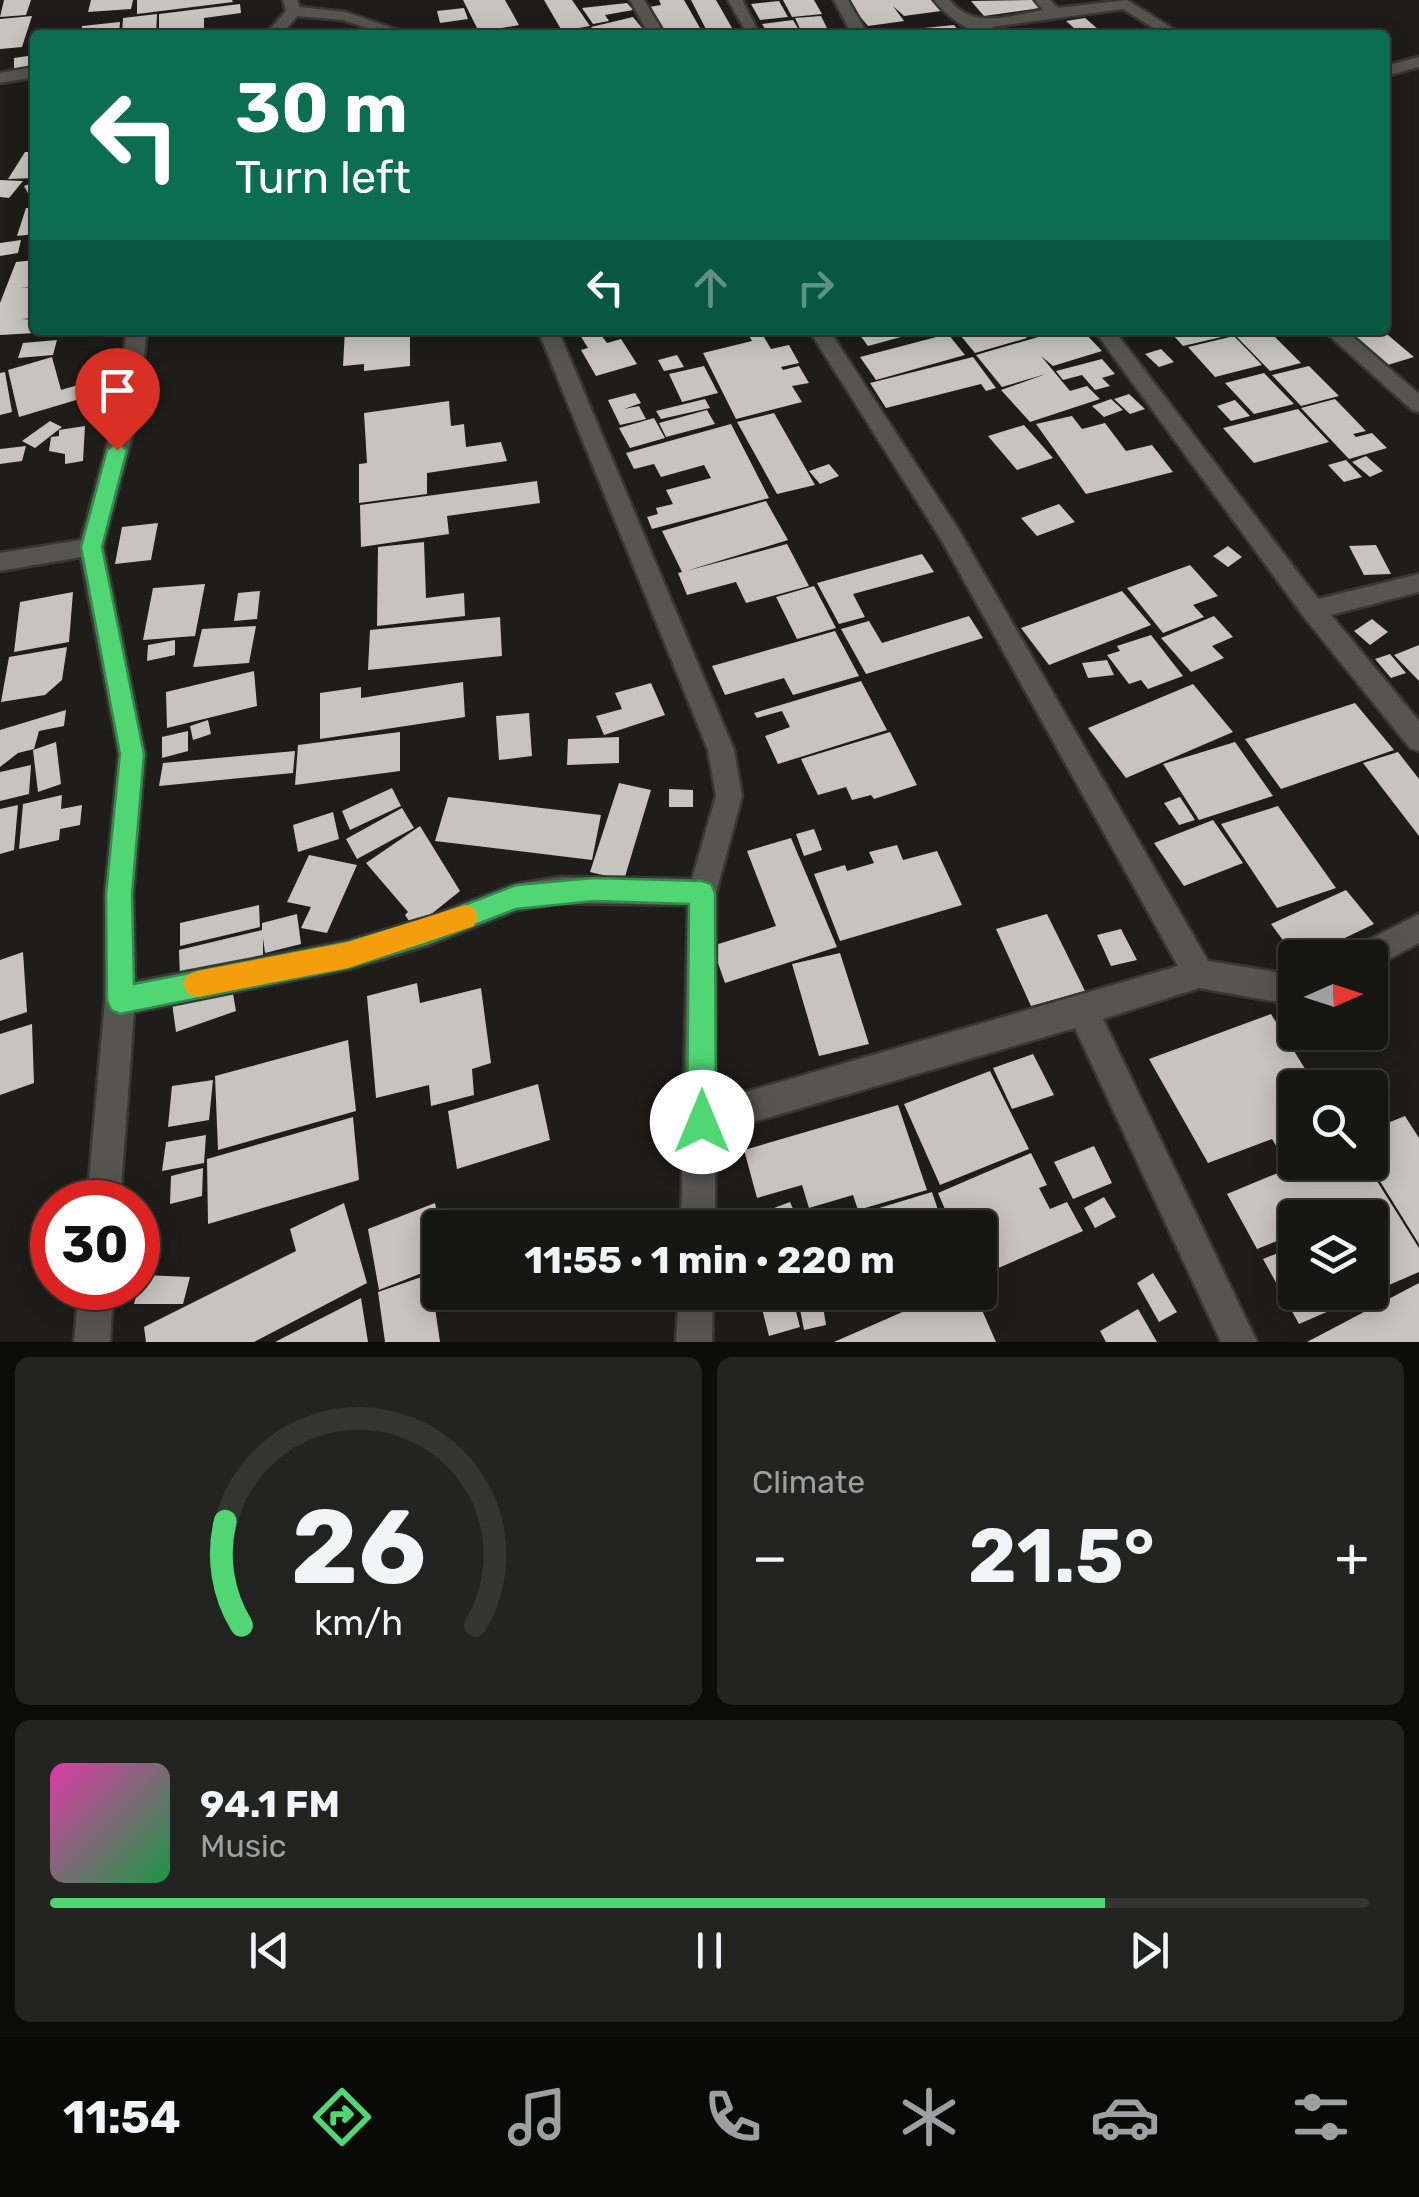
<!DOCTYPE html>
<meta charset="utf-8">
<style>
:root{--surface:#161613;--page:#232321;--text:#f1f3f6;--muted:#9e9fa0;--line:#353533;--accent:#51d674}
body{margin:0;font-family:Rubik,sans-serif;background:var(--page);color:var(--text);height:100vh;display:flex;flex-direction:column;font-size:38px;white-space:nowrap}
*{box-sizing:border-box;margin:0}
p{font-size:32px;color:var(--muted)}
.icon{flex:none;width:55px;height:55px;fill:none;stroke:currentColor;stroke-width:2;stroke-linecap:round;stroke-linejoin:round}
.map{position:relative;height:1342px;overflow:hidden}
.details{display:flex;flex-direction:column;gap:15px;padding:15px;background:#0c0c0a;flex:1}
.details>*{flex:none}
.banner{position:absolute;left:30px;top:30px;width:1360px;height:305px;border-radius:10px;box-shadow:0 5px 25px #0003,0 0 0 2px var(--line);background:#0b6e4f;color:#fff;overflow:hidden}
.needle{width:65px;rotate:87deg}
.tools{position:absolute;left:1278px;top:940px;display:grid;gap:20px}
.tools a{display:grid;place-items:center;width:110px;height:110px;border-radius:10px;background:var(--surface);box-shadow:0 5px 25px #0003,0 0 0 2px var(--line);font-size:50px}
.speed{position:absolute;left:30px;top:1180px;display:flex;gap:20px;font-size:50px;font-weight:700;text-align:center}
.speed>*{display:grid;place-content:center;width:130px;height:130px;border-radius:50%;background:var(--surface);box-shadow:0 5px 25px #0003,0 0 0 2px var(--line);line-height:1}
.speed .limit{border:15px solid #d22;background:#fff;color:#111}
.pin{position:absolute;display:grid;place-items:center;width:85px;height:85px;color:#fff;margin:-102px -42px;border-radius:50% 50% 50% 0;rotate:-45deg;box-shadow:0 0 10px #0007}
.pin .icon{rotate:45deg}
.me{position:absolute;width:110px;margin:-55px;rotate:0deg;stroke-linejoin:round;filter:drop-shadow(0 0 8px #0008)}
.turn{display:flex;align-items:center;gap:35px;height:210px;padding:0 40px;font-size:45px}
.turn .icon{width:130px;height:130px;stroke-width:2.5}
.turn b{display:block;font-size:70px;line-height:85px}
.lanes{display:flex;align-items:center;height:95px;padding:0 40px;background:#0003;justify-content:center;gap:50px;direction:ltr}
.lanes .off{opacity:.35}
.big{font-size:75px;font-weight:700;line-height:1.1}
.details .card{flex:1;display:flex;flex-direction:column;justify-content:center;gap:15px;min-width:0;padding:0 35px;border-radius:15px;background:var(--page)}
.details .dial{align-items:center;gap:0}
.dial svg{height:260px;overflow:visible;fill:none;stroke:var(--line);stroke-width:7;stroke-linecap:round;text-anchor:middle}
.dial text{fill:var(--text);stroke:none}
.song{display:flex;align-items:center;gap:30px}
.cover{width:120px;height:120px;border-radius:15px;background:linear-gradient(135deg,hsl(320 70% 55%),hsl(140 70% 35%))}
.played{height:10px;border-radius:5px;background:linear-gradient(90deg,var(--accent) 80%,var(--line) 80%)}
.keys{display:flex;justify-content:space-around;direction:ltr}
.heat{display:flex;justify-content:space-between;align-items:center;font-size:55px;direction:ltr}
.details .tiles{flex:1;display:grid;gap:15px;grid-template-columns:1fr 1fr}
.card:last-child{grid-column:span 2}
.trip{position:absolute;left:422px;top:1210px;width:575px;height:100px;border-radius:10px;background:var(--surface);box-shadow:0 5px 25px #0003,0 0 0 2px var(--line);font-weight:700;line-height:100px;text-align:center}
.tab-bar{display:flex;height:160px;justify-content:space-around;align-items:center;background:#090908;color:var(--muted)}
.tab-bar .icon{width:70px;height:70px}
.tab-bar .on{color:var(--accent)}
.tab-bar b{font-size:45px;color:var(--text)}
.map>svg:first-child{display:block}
</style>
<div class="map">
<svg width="1419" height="1342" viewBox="0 0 1419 1342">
<rect width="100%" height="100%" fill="#1e1d19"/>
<path fill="#c7c3bf" d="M4 0H31L26 15 0 17Z
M91 0H133L131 9 88 12Z
M137 0H232L233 2 137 14Z
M463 0H505L519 25 479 32Z
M544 0H572L590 26 562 31Z
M659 0H684L704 35H668L649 7 661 5Z
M691 0H716L736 35H709Z
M783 0H814L822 14 792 17Z
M846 0H931L941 11 904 16 893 6 904 21 868 26Z
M1032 0 1040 8 984 16 971 1Z
M779 1 788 17 760 20 751 4Z
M627 3 633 10 605 15 609 21 593 24 582 8Z
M240 4 241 13 204 18V35H159V14Z
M464 8 468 19 440 23 437 11Z
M157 14 156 35H122L123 18Z
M32 16 22 47 0 49V19Z
M821 16 829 32 803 35 795 18Z
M633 17 642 28 631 30 635 35H598L591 27Z
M1085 18 1105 35H1082L1066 21Z
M793 20 802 35 767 32 762 24Z
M120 22 119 35H81L82 26Z
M954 25 962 35H929L924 28Z
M35 55V68L14 72V58Z
M25 152H35V178L8 179Z
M0 180 23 181 9 198 0 197Z
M35 182V234L17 236 26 208H30L28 201 32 200 24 186Z
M21 240 18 253 0 256V243Z
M35 260V287L21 288H35V318L22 319 35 320V333L0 335V303L16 262Z
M345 330H410V366L364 371V364L343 366Z
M597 330 607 343 621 339 637 364 596 376 581 350 588 348 580 335Z
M746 330H788L764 337 771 349 789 345 799 363 781 367 783 370 799 366 809 383 792 386 802 402 736 419 703 353 752 341Z
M856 330H923V331L868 346Z
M956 330H1020L1027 338 975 353Z
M1045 330H1082L1102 351 1053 366 1041 356 1070 391 1087 386 1100 399 1030 422 1001 390 1046 374 1002 387 976 355 1045 335 1042 331Z
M1181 330H1226L1230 335 1183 346 1173 335 1183 333Z
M1268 330 1301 363 1270 371 1236 336Z
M1338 330H1382L1414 357 1381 367Z
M948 334 965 355 876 380 860 357Z
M1234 336 1262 365 1215 377 1188 347Z
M57 340 53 355 18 358 23 343Z
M1161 349 1174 362 1159 367 1145 354Z
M677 355 684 367 664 371 658 360Z
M52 357 61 390 88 382 93 395 19 417 8 370Z
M973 357 996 388 986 391 981 384 886 408 870 383Z
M1102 359 1115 374 1102 378 1110 386 1095 390 1082 375 1063 380 1056 371Z
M704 366 718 393 682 402 669 374Z
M1309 366 1339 396 1301 406 1272 375Z
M5 372 12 412 0 415V373Z
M1264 373 1294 404 1254 414 1225 383Z
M635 393 641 403 624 409 639 406 646 419 620 425 608 400Z
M1129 394 1145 409 1130 414 1114 399Z
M705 399 710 408 661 419 656 411Z
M1111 399 1123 410 1104 417 1092 406Z
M1335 399 1366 431 1353 434 1356 437 1372 433 1387 448 1349 459 1301 408Z
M1235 400 1250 416 1231 421 1217 406Z
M449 401 451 426 464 424 466 447 501 442 507 461 427 473V494L359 503V464L367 463 364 413Z
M1298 409 1329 442 1254 463 1223 428Z
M707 410 715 424 666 437 659 423Z
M774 413 815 485 777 494 737 422Z
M1072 416 1082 429 1105 423 1126 451 1152 445 1173 472 1086 494 1036 424Z
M654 418 665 438 630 448 619 428Z
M50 421 62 427 35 448 22 441Z
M731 424 769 498 652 529 647 517 658 514 656 508 673 504 666 490 711 478 704 465 661 477 654 464 634 469 626 453Z
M1024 425 1053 458 1017 470 988 436Z
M85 426 83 461 65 464V454L49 451 51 437 59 436V430Z
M26 446 22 461 0 464V449Z
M1366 456 1383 471 1370 477 1352 462Z
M1346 460 1362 477 1344 482 1328 465Z
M829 464 839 476 820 484 809 471Z
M537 481 540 503 447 516 449 534 361 547 360 505Z
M766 501 788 540 686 571 787 544 809 586 746 603 736 582 687 595 678 573 682 572 662 531Z
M1059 504 1075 522 1037 536 1021 518Z
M158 523 151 560 115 564 122 527Z
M424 542 426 598 464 593 465 616 377 626 378 547Z
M1376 545 1391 574 1364 575 1349 546Z
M1228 546 1242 557 1228 567 1213 556Z
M922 554 934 572 853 594 865 617 839 624 817 583Z
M1190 565 1218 596 1193 605 1204 617 1163 633 1127 588Z
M205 584 195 636 143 640 153 588Z
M814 586 836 628 797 639 776 597Z
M260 591 257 619 234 621 238 593Z
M1122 591 1151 625 1049 665 1021 628Z
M73 592 69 642 14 652 20 602Z
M969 616 983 638 866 674 841 629 869 621 882 643Z
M1214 616 1233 637 1212 646 1224 658 1191 672 1161 638Z
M500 617 502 656 368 670 370 630Z
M1372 619 1388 632 1370 645 1354 631Z
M256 626 249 663 193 667 202 629Z
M835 631 859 676 793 695 784 678 725 695 712 666Z
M1151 635 1183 676 1148 689 1141 680 1129 684 1107 655 1120 651 1117 646Z
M175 640V655L147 661 148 645Z
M1419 645V681L1394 655Z
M67 647 62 680 45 695 1 702 9 657Z
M1390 654 1406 673 1391 678 1375 659Z
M1107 660 1114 675 1088 678 1082 663Z
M254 671 257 706 167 728 166 692Z
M861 681 887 730 778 764 765 736 790 727 782 711 757 718 754 713Z
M463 682 465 717 320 739V693L361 687V698Z
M651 683 665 715 604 735 596 716 622 709 615 693Z
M1193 684 1233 732 1126 778 1088 728Z
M1355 703 1394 750 1281 789 1245 739Z
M66 710 64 726 39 731 34 749 18 753 0 767V730Z
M529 713 532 756 499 760 496 716Z
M208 720 211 734 193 740 190 726Z
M188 731V751L162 758V737Z
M400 732V771L295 785 298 745Z
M890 732 917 785 874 799 871 795 852 800 846 787 818 795 801 759Z
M619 737V763L567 765 568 739Z
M56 742 61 784 38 792 33 750Z
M1235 742 1273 796 1199 820 1163 764Z
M295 751 293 773 159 786 163 763Z
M1398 752 1419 779V836L1363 763Z
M31 765 29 794 0 801V772Z
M619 783 651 790 624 880 590 872Z
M392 788 401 806 350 830 342 811Z
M669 789 693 790V807H669Z
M62 795 61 809 82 805 80 825 60 829 59 840 19 849 23 804Z
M448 797 601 815 592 860 435 841Z
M1180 797 1195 820 1179 825 1164 803Z
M18 805 14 850 0 854V809Z
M1278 806 1336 888 1277 908 1221 824Z
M402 808 414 828 357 859 346 839Z
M333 812 339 839 298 852 293 825Z
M1213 820 1243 863 1184 886 1154 843Z
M420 826 460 891 414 928 405 915 408 912 366 863Z
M814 829 822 850 804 856 796 834Z
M791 838 837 947 725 983 712 946 776 926 747 851Z
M897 845 903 860 937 851 962 905 840 941 814 874 845 865 847 871 874 863 869 852Z
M309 855 357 865 327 933 301 928 311 907 287 902Z
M1346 890 1374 924 1303 958H1296L1271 924Z
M259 905 260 927 180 946V923Z
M297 914 301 944 265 953 263 938V958L180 979 179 950 262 930V923Z
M1047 914 1085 991 1031 1006 996 929Z
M1121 929 1137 960 1111 966 1097 935Z
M23 952 27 1012 0 1021V960Z
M840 953 869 1044 819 1056 792 964Z
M231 982 236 1011 176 1032 172 1003Z
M417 983 420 1003 481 988 491 1063 472 1069 474 1095 431 1106 429 1085 376 1098 367 996Z
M1271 1014 1317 1088H1295V1161L1287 1164 1272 1139 1208 1163 1149 1059Z
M32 1024 34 1083 0 1095V1034Z
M348 1040 356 1111 218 1150 215 1076Z
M1033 1054 1054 1095 1012 1109 993 1068Z
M990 1071 1029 1149 940 1185 904 1104Z
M213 1080 209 1120 168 1127 172 1086Z
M538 1084 550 1140 457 1169 448 1111Z
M898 1105 927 1190 858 1210 853 1195 809 1208 802 1185 757 1198 744 1150Z
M1405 1116 1419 1138V1244L1368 1162 1370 1130Z
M353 1117 359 1180 208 1224 207 1159Z
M206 1135 204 1163 162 1171 166 1142Z
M1094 1146 1112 1183 1073 1199 1054 1162Z
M1031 1153 1047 1185 1039 1188 1050 1209 1067 1202 1083 1231 980 1276V1228H953L938 1193Z
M1304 1162H1365L1419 1248V1272L1299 1324 1263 1259 1295 1246V1292H1370V1218H1295V1234L1257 1249 1227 1194Z
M203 1168 202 1196 170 1204 171 1176Z
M932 1192 944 1228H870L866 1212Z
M1104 1197 1116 1217 1095 1228 1084 1208Z
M790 1202 798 1220 772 1228 766 1211Z
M344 1203 367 1283 254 1342H146L144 1327 296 1251 290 1229Z
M435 1203 440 1228V1266L379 1290 368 1229Z
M535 1209 595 1227 594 1228H529Z
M860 1212 865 1228H815V1227Z
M1153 1273 1177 1312 1159 1322 1137 1283Z
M430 1274 440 1342H385L378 1292Z
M142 1275 190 1277 183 1304H134Z
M1419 1283V1342H1307Z
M791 1292 800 1327 769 1336 758 1293Z
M859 1292H889L893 1304 866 1312Z
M891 1292H935V1293L895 1306Z
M948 1292H974L996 1342H834Z
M821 1294 826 1325 804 1330 798 1299Z
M361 1298 368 1342H275Z
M1138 1309 1157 1342H1106L1100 1331Z"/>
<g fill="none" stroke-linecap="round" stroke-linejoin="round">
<defs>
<path id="street" d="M283 0H297L299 7 345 12 413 35H390L343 20 297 16 281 35H265L286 11Z
M630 0H644L665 35H649Z
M728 0H742L760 35H748Z
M834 0H848L868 35H852Z
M934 0H949C974 30 1009 16 1043 10L1035 0H1050L1058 8 1127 0 1183 35H1165L1123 9 992 27 998 32 995 35C972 35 948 18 934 0Z
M1419 57V67L1385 76V66Z
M35 67V77L0 83V73Z
M127 330H147L137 417 103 547 145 754 133 894 135 982 348 941 429 917 516 884 560 877 692 879 716 796 708 750 538 330H558L734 750 742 796 716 893 715 1101 1178 966 942 541 809 330H829L958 529 1208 961 1295 975V1005L1199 988 1103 1019 1257 1342H1221L1075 1028 715 1133V1228H681L688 905 560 903 517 910 429 945 348 969 134 1012 120 1202H87L105 1000V894L119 754 81 557 0 571V553L81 540 115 417Z
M1094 330H1114L1318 599 1419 574V592L1331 615 1419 721V751L1410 748 1304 617Z
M1323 330H1345L1419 394V412L1412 410Z
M1419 914V943L1370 969V958H1348L1353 948Z
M79 1288H113L110 1342H74Z
M679 1292H713L712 1342H676Z"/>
</defs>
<use href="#street" stroke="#383735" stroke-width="5"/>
<use href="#street" fill="#565550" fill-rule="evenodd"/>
</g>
<path fill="#51d674" stroke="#358b4b" stroke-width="2.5" d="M117 443 127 450 102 547 144 754 132 894 134 984 348 942 428 919 516 885 594 878 702 881 711 884 715 893 716 1122 712 1132 702 1136 691 1132 687 1122 689 904 594 901 516 909 428 943 348 968 120 1014 111 1010 107 1000 106 894 120 754 81 547 107 450Z"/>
<path fill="#f59e0b" d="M465 905 474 908 478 917 474 926 348 968 197 997 187 993 183 984 187 975 197 971 348 942Z"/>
</svg>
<div class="tools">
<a><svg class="needle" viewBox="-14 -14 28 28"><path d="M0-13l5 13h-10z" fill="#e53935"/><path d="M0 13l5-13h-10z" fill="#9e9fa0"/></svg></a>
<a><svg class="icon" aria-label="search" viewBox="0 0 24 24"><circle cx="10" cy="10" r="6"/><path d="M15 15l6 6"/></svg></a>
<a><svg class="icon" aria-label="layers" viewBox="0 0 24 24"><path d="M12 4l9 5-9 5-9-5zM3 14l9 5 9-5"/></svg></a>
</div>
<div class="speed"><div class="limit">30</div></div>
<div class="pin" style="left:117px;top:450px;background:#d93025"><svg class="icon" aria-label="arrive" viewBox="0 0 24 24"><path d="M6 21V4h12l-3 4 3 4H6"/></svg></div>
<svg class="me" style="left:702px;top:1122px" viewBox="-20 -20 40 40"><circle r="19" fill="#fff"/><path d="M0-13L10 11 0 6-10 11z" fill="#51d674"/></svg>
<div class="trip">11:55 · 1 min · 220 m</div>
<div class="banner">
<div class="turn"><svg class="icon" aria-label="left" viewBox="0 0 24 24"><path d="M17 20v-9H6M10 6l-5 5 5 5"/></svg><div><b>30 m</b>Turn left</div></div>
<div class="lanes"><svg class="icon" aria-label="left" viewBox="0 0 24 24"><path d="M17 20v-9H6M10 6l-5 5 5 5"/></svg><svg class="icon off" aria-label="ahead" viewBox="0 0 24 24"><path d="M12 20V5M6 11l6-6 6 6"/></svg><svg class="icon off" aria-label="right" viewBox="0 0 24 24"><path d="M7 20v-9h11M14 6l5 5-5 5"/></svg></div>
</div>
</div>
<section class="details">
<div class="tiles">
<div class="card dial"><svg viewBox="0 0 100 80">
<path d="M14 69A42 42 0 1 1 86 69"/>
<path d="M14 69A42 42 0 0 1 9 37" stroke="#51d674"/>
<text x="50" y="56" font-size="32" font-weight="700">26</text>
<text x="50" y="72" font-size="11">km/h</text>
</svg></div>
<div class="card"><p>Climate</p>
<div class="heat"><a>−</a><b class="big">21.5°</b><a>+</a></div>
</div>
<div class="card">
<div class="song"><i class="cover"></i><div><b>94.1 FM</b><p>Music</p></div></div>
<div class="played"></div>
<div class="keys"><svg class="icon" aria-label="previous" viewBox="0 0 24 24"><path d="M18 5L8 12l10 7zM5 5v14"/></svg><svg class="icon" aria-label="pause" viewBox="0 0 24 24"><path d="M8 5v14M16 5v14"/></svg><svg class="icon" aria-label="next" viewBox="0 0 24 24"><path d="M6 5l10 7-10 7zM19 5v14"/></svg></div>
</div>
</div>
</section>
<nav class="tab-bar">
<b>11:54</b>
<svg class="icon on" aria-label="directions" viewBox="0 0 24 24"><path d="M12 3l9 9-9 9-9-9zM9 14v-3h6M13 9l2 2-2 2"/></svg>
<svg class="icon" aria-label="music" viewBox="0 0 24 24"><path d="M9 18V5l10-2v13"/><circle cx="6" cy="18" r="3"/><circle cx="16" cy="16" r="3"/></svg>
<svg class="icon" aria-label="phone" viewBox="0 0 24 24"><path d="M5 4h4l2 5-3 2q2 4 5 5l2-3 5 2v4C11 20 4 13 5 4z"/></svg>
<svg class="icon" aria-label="climate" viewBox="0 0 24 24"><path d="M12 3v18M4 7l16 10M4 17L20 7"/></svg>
<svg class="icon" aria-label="car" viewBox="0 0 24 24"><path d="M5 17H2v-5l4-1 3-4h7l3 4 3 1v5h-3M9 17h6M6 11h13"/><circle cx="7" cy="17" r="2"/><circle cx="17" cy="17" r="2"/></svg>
<svg class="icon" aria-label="filters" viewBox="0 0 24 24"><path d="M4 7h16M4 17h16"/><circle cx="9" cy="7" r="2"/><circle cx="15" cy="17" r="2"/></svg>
</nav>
